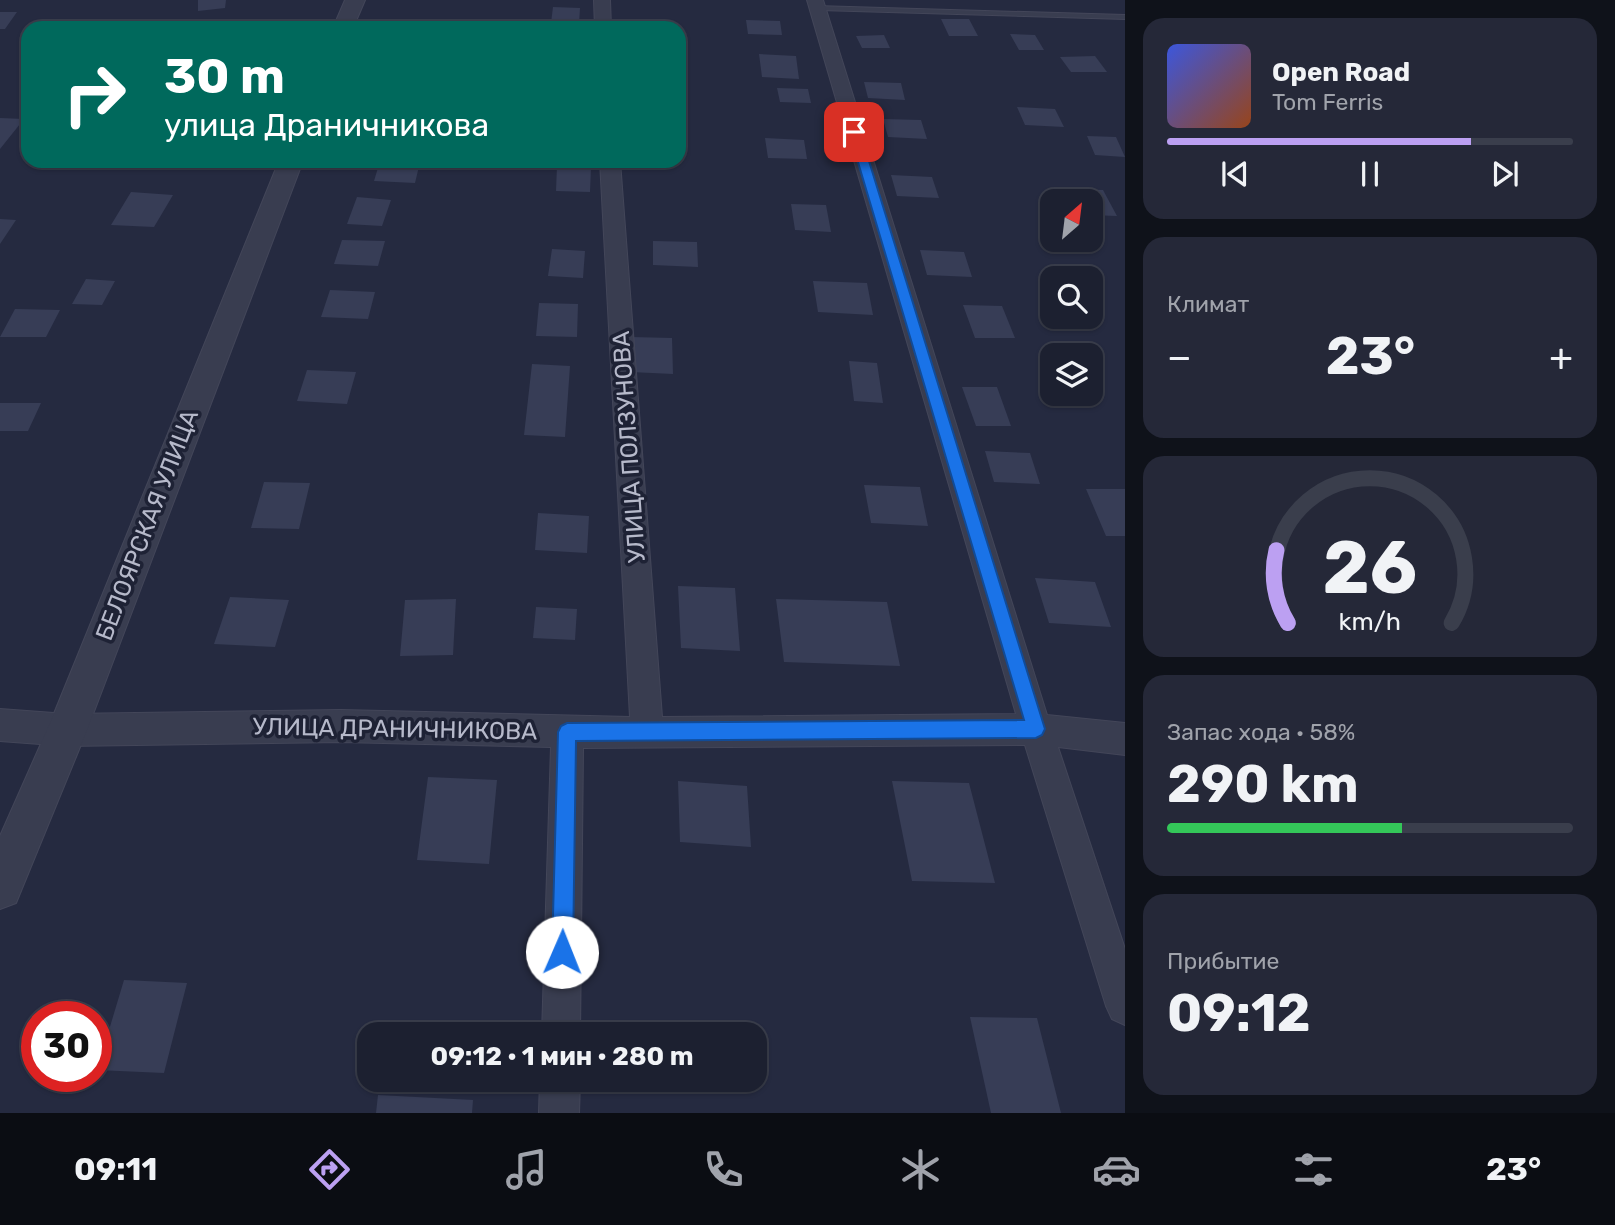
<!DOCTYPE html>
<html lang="ru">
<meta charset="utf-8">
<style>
:root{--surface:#1c2030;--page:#252838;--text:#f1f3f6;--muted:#a0a3ab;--line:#3a3e4c;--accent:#bca0f2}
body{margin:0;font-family:Rubik,sans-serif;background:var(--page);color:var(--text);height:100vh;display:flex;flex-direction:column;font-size:26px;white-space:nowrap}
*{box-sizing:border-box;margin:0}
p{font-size:23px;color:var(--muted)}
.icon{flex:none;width:38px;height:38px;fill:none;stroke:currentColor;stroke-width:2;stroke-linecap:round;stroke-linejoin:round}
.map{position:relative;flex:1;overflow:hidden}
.side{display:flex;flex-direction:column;gap:18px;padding:18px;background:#0f121a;width:490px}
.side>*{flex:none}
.top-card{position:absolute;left:21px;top:21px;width:665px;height:147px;border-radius:21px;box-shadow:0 2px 5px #0004,0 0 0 2px var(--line);background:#00695c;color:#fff;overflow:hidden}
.needle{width:46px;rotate:28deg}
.buttons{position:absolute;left:1040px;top:189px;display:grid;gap:14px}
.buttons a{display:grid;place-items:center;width:63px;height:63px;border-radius:14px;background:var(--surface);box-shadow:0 2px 5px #0004,0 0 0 2px var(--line);font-size:35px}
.speed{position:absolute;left:21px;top:1001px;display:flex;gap:14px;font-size:35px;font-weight:700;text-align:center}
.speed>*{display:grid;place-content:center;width:91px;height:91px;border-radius:50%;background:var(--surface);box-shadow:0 2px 5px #0004,0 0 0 2px var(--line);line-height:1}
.speed .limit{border:10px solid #d22;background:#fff;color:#111}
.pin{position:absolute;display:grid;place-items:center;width:60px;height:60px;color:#fff;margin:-30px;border-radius:14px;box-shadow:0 4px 10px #0006}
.me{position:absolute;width:77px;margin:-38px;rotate:1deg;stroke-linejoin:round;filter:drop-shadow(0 0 5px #0008)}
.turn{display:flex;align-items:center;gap:24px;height:147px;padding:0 28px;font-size:32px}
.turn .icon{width:91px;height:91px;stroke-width:2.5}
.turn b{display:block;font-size:49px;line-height:60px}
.big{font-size:52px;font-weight:700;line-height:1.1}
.side .card{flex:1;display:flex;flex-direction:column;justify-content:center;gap:10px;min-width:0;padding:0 24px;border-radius:21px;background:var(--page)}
.side .dial{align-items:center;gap:0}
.dial svg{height:182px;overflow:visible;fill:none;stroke:var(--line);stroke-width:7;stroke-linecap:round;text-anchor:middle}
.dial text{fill:var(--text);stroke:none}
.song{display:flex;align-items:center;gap:21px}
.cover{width:84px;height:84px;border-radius:10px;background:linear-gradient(135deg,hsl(230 70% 55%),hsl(20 70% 35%))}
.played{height:7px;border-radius:4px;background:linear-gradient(90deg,var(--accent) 75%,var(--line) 75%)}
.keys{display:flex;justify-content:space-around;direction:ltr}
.heat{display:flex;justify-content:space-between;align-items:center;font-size:38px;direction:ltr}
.charge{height:10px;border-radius:5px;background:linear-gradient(90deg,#34c759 58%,var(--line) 0)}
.trip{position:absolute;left:357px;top:1022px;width:410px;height:70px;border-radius:21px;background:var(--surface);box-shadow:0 2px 5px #0004,0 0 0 2px var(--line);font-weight:700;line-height:70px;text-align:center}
.tab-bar{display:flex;height:112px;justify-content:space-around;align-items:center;background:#0b0d13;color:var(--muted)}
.tab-bar .icon{width:49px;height:49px}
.tab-bar .current{color:var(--accent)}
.tab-bar b{font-size:32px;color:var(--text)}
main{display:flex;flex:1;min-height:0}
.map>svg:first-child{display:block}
</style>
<main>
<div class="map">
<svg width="1125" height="1113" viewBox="0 0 1125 1113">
<rect width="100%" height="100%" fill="#252a40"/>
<path fill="#373d56" d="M198 0H226L225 8 198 11Z
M553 7 580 8 579 24 551 23Z
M0 12H17L5 29H0Z
M466 19V28H432L433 20Z
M623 19 650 20V28H623Z
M941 19H969L978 36H949Z
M746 20 780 21 782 35 748 34Z
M211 22V28H183V25Z
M1010 34 1035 35 1044 50H1019Z
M884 35 890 48H862L856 36Z
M759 54 796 56 799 79 762 77Z
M1095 56 1107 72H1071L1060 57Z
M864 82 901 83 905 100 868 98Z
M777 88 808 89 811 103 780 102Z
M1017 107 1055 109 1064 127 1025 125Z
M0 118 24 119 0 149Z
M883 119 921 120 927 139 888 137Z
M1087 136 1116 137 1125 157 1095 155Z
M765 138 804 140 807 159 768 158Z
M177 161H216L213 170H173Z
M380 161 420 162 415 183 374 181Z
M557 166 591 167 590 192 556 191Z
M891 175 932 177 939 198 897 196Z
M1069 189 1103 190 1117 216 1090 215V201H1075Z
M131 192 173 195 154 227 111 225Z
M357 197 391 200 382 226 347 224Z
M791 204 826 205 831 232 795 230Z
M0 219 16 220 0 244Z
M342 240 385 241 378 266 334 264Z
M653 241 697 242 698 267 653 265Z
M552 249 585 251 583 278 548 276Z
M920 250 964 252 972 277 927 275Z
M86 279 115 281 102 305 72 304Z
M813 281 867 283 873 315 818 312Z
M330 290 375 292 368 319 321 317Z
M539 303 578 304 577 337 536 336Z
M963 305 1002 306 1015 338H975Z
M15 309 60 310 46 337H0Z
M631 337 672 338 673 374 631 372Z
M849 361 877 363 883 403 854 401Z
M532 364 570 366 565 437 524 435Z
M307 370 356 372 347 404 297 401Z
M962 387H997L1011 426H976Z
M0 403H41L28 431H0Z
M985 451 1030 453 1040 484 994 482Z
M264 482 310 483 299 529 251 528Z
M864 485 920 487 928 526 871 523Z
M1086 489H1125V536H1106Z
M538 513 589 516 587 553 535 550Z
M1035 578 1095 582 1111 627 1049 623Z
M678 586 735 588 740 651 681 648Z
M230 597 289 600 275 647 214 644Z
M456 599 453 655 400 656 405 600Z
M776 599 887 602 900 666 784 662Z
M536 607 577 609 575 640 533 638Z
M428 777 497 780 489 864 417 860Z
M678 781 747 786 751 847 680 842Z
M892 781 969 783 995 883 912 881Z
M124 980 187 983 164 1073 97 1070Z
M970 1017 1037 1018 1061 1113H991Z
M378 1095 473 1100 472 1113H376Z"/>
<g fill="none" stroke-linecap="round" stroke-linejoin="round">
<defs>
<path id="service" d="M816 6 1125 15V19L819 10H816Z"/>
<path id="minor" d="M594 0H610L611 28H595Z
M807 0H823L1047 715 1125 723V755L1058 747 1125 949V1025L1112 1019 1106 1006 1025 745 583 748 580 1034H542L551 747 341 742 67 746 0 741V709L67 714 341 710 630 717 600 161H620L662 717 1016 714Z
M540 1080H580L579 1113H539Z"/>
<path id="tertiary" d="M345 0H365L353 28H333Z
M279 161H303L87 730 16 903 0 909V836L51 721Z"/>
</defs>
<use href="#service" stroke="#434659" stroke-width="2"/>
<use href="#minor" stroke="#434659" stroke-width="2"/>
<use href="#tertiary" stroke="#434659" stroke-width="2"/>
<use href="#service" fill="#393d50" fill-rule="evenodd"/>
<use href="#minor" fill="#393d50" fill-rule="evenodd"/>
<use href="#tertiary" fill="#393d50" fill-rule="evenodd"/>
</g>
<path fill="#1a73e8" stroke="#114b97" stroke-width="2" d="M851 130 860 132 1045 729 1042 735 1036 738 576 741 573 952 570 959 562 962 555 959 552 952 558 732 561 726 567 723 1024 720 849 132Z"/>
<g text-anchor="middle" stroke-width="7" stroke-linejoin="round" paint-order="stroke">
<g font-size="24" fill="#b6b9ca" stroke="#1e2235">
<text transform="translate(629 447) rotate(-94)" y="8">УЛИЦА ПОЛЗУНОВА</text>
<text transform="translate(147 525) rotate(-69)" y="8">БЕЛОЯРСКАЯ УЛИЦА</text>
<text transform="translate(395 729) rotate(1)" y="8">УЛИЦА ДРАНИЧНИКОВА</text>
</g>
</g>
</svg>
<div class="buttons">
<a><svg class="needle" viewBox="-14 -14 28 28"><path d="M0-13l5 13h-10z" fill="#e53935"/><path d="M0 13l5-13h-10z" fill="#a0a3ab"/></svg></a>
<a><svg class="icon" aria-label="search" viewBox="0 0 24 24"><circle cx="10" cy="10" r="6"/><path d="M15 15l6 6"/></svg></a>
<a><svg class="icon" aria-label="layers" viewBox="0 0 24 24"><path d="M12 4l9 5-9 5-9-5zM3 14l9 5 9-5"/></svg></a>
</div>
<div class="speed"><div class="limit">30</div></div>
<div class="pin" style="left:854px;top:132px;background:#d93025"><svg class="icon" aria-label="arrive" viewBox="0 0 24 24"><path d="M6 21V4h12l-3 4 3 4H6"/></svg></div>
<svg class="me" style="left:562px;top:952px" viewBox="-20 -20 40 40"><circle r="19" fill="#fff"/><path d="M0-13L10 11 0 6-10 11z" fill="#1a73e8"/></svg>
<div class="trip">09:12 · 1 мин · 280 m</div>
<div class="top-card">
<div class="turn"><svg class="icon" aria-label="right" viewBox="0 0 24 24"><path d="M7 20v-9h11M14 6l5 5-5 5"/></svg><div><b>30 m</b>улица Драничникова</div></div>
</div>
</div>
<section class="side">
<div class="card">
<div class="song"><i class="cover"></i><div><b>Open Road</b><p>Tom Ferris</p></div></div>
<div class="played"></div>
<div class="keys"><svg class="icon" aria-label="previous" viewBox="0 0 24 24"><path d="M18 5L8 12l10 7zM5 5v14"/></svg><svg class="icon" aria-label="pause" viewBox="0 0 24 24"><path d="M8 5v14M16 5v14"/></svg><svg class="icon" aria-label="next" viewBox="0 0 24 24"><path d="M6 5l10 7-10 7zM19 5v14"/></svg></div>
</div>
<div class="card"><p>Климат</p>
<div class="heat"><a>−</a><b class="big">23°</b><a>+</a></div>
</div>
<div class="card dial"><svg viewBox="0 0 100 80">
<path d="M14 69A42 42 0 1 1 86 69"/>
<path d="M14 69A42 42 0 0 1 9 37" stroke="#bca0f2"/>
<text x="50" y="56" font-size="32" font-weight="700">26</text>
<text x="50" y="72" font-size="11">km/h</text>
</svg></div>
<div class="card"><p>Запас хода · 58%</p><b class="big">290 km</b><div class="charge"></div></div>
<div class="card"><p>Прибытие</p><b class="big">09:12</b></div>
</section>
</main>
<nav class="tab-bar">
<b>09:11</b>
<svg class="icon current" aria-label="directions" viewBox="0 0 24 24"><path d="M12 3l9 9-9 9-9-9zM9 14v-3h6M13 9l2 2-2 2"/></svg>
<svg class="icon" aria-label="music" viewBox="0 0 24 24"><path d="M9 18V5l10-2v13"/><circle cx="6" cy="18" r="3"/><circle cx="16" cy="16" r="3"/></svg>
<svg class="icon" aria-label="phone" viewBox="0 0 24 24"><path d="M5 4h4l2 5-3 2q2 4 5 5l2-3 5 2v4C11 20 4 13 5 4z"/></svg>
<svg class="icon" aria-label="climate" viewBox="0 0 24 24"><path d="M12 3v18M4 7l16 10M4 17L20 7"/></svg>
<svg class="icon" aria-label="car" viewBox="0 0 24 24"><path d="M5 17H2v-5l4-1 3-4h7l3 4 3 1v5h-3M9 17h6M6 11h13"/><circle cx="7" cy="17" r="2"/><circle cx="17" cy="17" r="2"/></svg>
<svg class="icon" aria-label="filters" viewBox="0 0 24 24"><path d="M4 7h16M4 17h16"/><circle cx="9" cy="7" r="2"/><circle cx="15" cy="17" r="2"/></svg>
<b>23°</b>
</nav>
